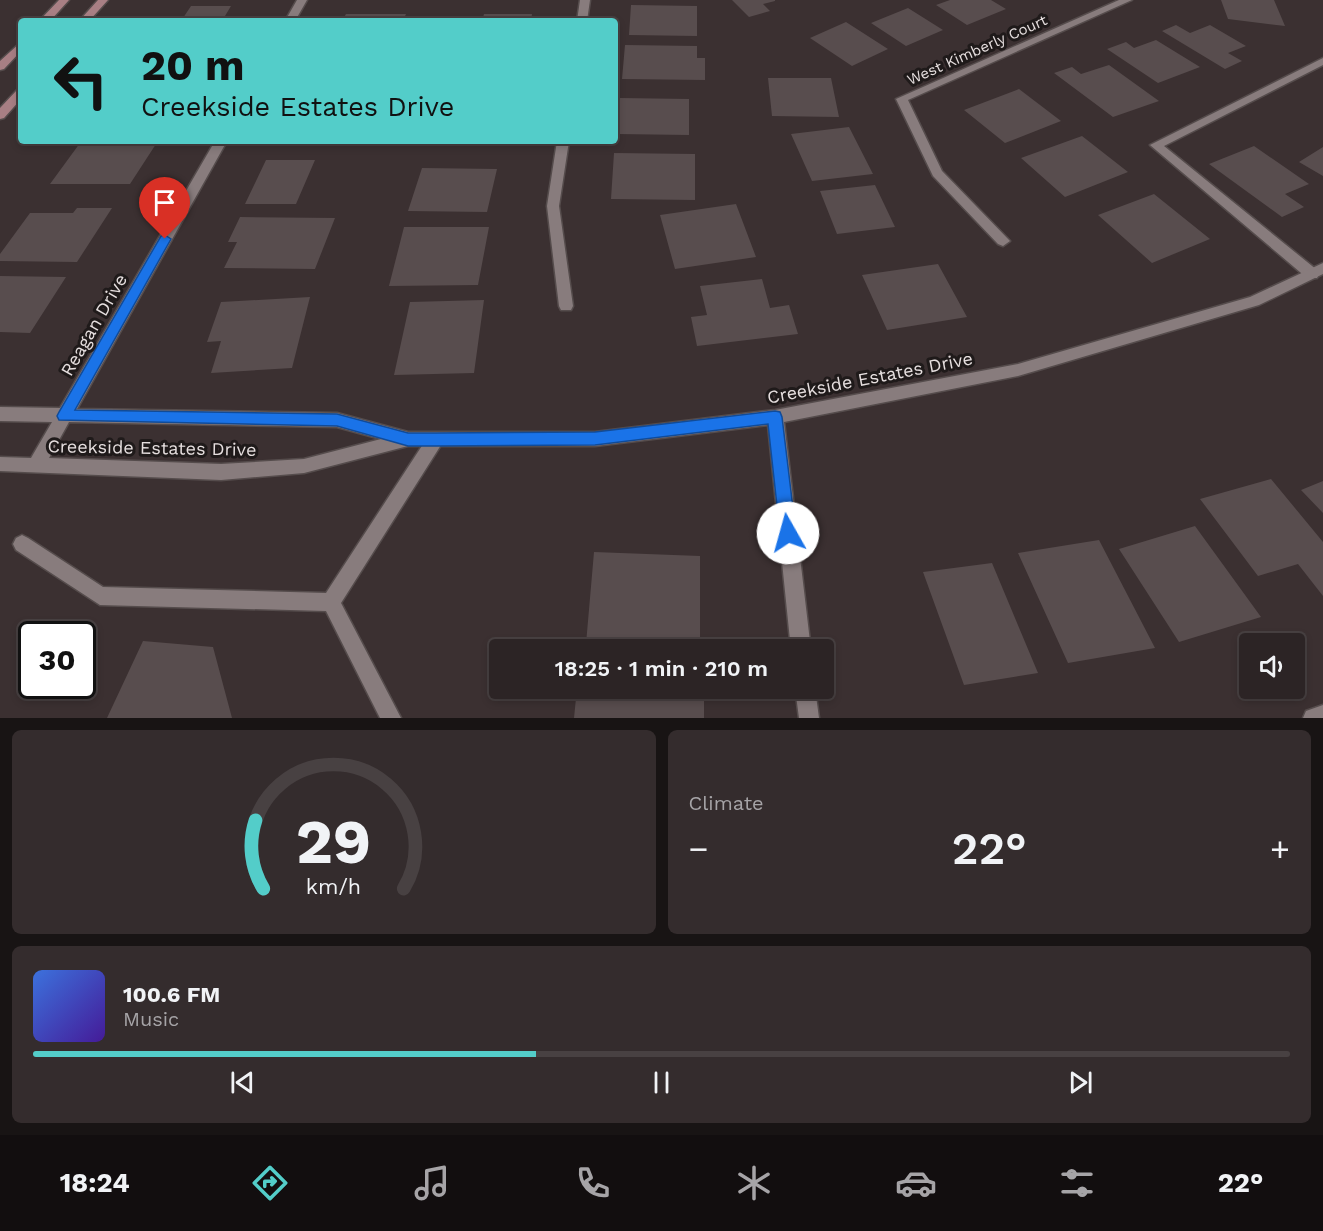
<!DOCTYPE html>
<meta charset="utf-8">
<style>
:root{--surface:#2c2425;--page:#342c2d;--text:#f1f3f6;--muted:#a6a4a7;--line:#484142;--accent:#53cdc9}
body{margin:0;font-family:"Work Sans",sans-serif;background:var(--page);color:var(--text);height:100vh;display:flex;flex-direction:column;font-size:22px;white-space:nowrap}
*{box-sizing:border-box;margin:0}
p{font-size:20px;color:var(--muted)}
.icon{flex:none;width:33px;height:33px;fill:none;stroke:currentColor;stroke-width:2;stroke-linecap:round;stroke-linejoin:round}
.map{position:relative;height:718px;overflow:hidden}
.details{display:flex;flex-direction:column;gap:12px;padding:12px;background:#181414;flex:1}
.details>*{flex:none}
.banner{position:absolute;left:18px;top:18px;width:600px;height:126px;border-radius:6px;box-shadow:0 3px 9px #0003,0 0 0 2px var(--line);background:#53cdc9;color:#111;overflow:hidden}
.tools{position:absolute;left:1239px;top:633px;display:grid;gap:12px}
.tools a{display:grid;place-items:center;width:66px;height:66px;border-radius:6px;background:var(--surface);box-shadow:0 3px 9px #0003,0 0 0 2px var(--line);font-size:30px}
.speed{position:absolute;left:18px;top:621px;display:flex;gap:12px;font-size:30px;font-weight:700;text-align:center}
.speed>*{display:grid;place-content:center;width:78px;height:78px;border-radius:50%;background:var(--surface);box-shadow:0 3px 9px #0003,0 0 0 2px var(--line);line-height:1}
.speed .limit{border:3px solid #111;border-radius:9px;background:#fff;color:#111}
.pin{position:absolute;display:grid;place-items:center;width:51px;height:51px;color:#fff;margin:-62px -26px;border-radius:50% 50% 50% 0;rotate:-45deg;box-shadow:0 0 6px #0007}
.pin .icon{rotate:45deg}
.me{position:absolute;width:66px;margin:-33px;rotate:353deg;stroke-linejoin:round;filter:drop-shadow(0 0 4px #0008)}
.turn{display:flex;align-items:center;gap:21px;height:126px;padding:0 24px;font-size:27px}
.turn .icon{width:78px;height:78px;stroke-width:2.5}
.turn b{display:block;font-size:42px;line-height:51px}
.big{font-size:45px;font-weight:600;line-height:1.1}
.details .card{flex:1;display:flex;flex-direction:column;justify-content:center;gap:9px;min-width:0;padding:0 21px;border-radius:9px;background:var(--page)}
.details .dial{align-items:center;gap:0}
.dial svg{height:156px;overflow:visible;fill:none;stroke:var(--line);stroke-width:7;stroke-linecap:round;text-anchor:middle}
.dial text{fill:var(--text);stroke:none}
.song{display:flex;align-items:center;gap:18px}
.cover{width:72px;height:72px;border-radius:9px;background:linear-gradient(135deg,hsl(220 70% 55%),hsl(260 70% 35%))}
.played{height:6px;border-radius:3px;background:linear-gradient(90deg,var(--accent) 40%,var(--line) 40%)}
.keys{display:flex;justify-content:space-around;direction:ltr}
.heat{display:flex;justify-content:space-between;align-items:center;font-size:33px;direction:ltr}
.details .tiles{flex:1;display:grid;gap:12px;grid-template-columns:1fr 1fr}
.card:last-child{grid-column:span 2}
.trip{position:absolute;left:489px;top:639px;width:345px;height:60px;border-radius:6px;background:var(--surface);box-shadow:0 3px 9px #0003,0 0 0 2px var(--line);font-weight:600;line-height:60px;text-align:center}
.dock{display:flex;height:96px;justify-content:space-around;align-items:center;background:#120e0f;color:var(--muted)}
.dock .icon{width:42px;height:42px}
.dock .on{color:var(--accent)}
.dock b{font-size:27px;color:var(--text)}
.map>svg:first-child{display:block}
</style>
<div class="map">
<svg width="1323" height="718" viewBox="0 0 1323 718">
<rect width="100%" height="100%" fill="#3b3031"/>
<path fill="#584d4e" d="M732 0H775V1L763 4 770 11 749 17Z
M950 0H991L1006 9 967 25 936 5Z
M1221 0H1274L1285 26 1228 19Z
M631 5 697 6V36L629 35Z
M191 6H231L222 21H181Z
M908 8 943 30 906 46 871 23Z
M346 14H406L403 21H342Z
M484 14H532L531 21H482Z
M846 22 888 49 852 66 810 38Z
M1176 25 1190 33 1210 25 1246 46 1228 53 1242 61 1225 69 1162 31Z
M1156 40 1200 67 1158 83 1107 49 1126 42 1134 48Z
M625 45 697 46V58H705V80L622 79Z
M1109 65 1159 101 1113 117 1054 73 1072 67 1081 74Z
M768 78H831L839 117 772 116Z
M1019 89 1061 121 1005 143 964 110Z
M620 98 689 99V135L617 134Z
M849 127 873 174 812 181 791 134Z
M1082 136 1128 172 1065 197 1021 158Z
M277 141H354L353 145 275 144Z
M80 143 156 144 130 184H50Z
M1254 146 1309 184 1285 194 1304 207 1282 217 1209 164Z
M1323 147V176L1299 162Z
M614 153 695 154V200L611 199Z
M266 160H315L296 204H245Z
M422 168 497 169 487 212 408 211Z
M875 185 895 227 837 234 820 191Z
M1154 194 1210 239 1152 263 1098 215Z
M736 204 756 257 675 269 660 215Z
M77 208H112L77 262 0 261V254L30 213H73Z
M240 217 335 218 315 269 224 268 237 242H228Z
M404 227H489L478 285 389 286Z
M938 264 967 317 887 330 862 275Z
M0 276 66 277 30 333 0 332Z
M762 279 770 308 789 305 798 334 697 346 691 317 707 315 700 286Z
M310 297 292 368 211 373 221 341 207 342 221 302Z
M484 300 474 373 394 375 410 302Z
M1271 479 1323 542V596L1298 564 1258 576 1200 499Z
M1323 481V513L1301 490Z
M1195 526 1261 617 1179 642 1119 549Z
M1099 540 1155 648 1068 663 1018 553Z
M594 552 700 556V648L586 644Z
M992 563 1038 673 964 685 923 572Z
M143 641 213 647 232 718H107Z
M577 688H704V718H574Z"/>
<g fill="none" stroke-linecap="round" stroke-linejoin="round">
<defs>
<path id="service" d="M1323 58V65L1164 146 1317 270 1319 274 1317 278H1307L1150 145Z
M435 433 441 435 443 440 441 445 341 603 401 718H380L326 611 100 605 16 550 13 544 16 538 22 535 28 538 103 587 326 593 429 435Z"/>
<path id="minor" d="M297 0H307L295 21H285Z
M580 0H590L587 21H577Z
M1119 0H1132L908 100 942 171 1010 241 1003 246 998 244 933 176 896 99Z
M215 141H227L77 409 337 413 408 432H595L775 410 1018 364 1250 297 1323 263V274L1259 305 1018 376 784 422 811 650H791L768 425 595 446H408L304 473 221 480 0 471V457L31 458 52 422 0 421V407L60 408ZM69 422 337 427 381 439 304 459 221 464 49 458Z
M557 141H569L559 206 573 306 571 310H561L559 306 547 206Z
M795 688H815L819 718H799Z
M1323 705V718H1303L1306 711Z"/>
<path id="secondary" d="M59 0H69L50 21H39Z
M98 0H108L89 21H79Z
M21 42V51L4 69 0 70V61Z
M21 89V99L4 118 0 119V108L17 90Z"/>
</defs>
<use href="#service" stroke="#554c4c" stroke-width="3"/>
<use href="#minor" stroke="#554c4c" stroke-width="3"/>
<use href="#secondary" stroke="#554c4c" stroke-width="3"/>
<use href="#service" fill="#887c7d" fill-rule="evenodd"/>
<use href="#minor" fill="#887c7d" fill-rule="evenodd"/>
<use href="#secondary" fill="#a87f84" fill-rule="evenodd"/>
</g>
<path fill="#1a73e8" stroke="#114b97" stroke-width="1.5" d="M165 235 171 239 75 410 337 414 408 433H435L595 432 775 411 780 412 782 417 796 533 794 538 788 541 782 538 780 533 768 424 595 445 435 446H408L337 426 59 420 57 416 59 412 161 236Z"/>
<g text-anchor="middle" stroke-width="6" stroke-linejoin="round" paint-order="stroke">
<g font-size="15" fill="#e6dfdf" stroke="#1f1a1a">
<text transform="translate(977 50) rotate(-24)" y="5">West Kimberly Court</text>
</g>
<g font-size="18" fill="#e6dfdf" stroke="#1f1a1a">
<text transform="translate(94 325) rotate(-60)" y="6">Reagan Drive</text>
<text transform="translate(870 378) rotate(-11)" y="6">Creekside Estates Drive</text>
<text transform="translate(152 448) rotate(1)" y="6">Creekside Estates Drive</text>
</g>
</g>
</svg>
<div class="tools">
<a><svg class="icon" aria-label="sound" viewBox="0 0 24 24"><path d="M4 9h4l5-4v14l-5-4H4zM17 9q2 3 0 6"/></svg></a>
</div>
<div class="speed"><div class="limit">30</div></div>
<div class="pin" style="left:165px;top:239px;background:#d93025"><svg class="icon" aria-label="arrive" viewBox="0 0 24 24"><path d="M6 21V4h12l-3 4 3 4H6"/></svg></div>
<svg class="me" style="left:788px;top:533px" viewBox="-20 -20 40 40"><circle r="19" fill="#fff"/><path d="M0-13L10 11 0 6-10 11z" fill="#1a73e8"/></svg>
<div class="trip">18:25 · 1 min · 210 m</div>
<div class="banner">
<div class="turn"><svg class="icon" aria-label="left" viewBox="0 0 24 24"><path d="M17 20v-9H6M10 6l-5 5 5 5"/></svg><div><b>20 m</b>Creekside Estates Drive</div></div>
</div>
</div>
<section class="details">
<div class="tiles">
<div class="card dial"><svg viewBox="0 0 100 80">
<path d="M14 69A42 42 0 1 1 86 69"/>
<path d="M14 69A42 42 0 0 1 10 34" stroke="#53cdc9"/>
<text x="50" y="56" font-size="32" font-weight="700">29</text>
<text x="50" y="72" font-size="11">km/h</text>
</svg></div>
<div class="card"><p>Climate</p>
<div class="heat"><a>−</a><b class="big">22°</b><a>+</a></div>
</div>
<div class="card">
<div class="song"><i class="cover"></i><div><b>100.6 FM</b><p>Music</p></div></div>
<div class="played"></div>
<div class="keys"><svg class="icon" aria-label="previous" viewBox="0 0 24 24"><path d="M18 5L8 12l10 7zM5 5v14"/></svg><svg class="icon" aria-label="pause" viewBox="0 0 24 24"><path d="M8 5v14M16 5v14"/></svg><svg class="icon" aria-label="next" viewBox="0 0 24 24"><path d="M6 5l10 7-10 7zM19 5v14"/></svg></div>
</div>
</div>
</section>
<nav class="dock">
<b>18:24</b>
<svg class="icon on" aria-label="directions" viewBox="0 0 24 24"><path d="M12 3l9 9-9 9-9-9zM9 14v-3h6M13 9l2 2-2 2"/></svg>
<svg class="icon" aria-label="music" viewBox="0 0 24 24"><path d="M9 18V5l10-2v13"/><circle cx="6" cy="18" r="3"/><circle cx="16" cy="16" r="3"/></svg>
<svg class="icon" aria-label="phone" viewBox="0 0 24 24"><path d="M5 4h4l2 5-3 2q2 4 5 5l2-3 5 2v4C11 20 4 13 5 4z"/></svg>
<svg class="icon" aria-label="climate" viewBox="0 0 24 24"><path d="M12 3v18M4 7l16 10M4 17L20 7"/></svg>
<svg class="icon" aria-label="car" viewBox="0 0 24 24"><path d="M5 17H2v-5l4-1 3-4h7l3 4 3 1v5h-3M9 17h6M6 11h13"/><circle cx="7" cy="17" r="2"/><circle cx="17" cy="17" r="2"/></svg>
<svg class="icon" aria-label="filters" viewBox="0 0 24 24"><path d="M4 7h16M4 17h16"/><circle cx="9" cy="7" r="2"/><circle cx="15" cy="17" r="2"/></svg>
<b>22°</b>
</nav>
